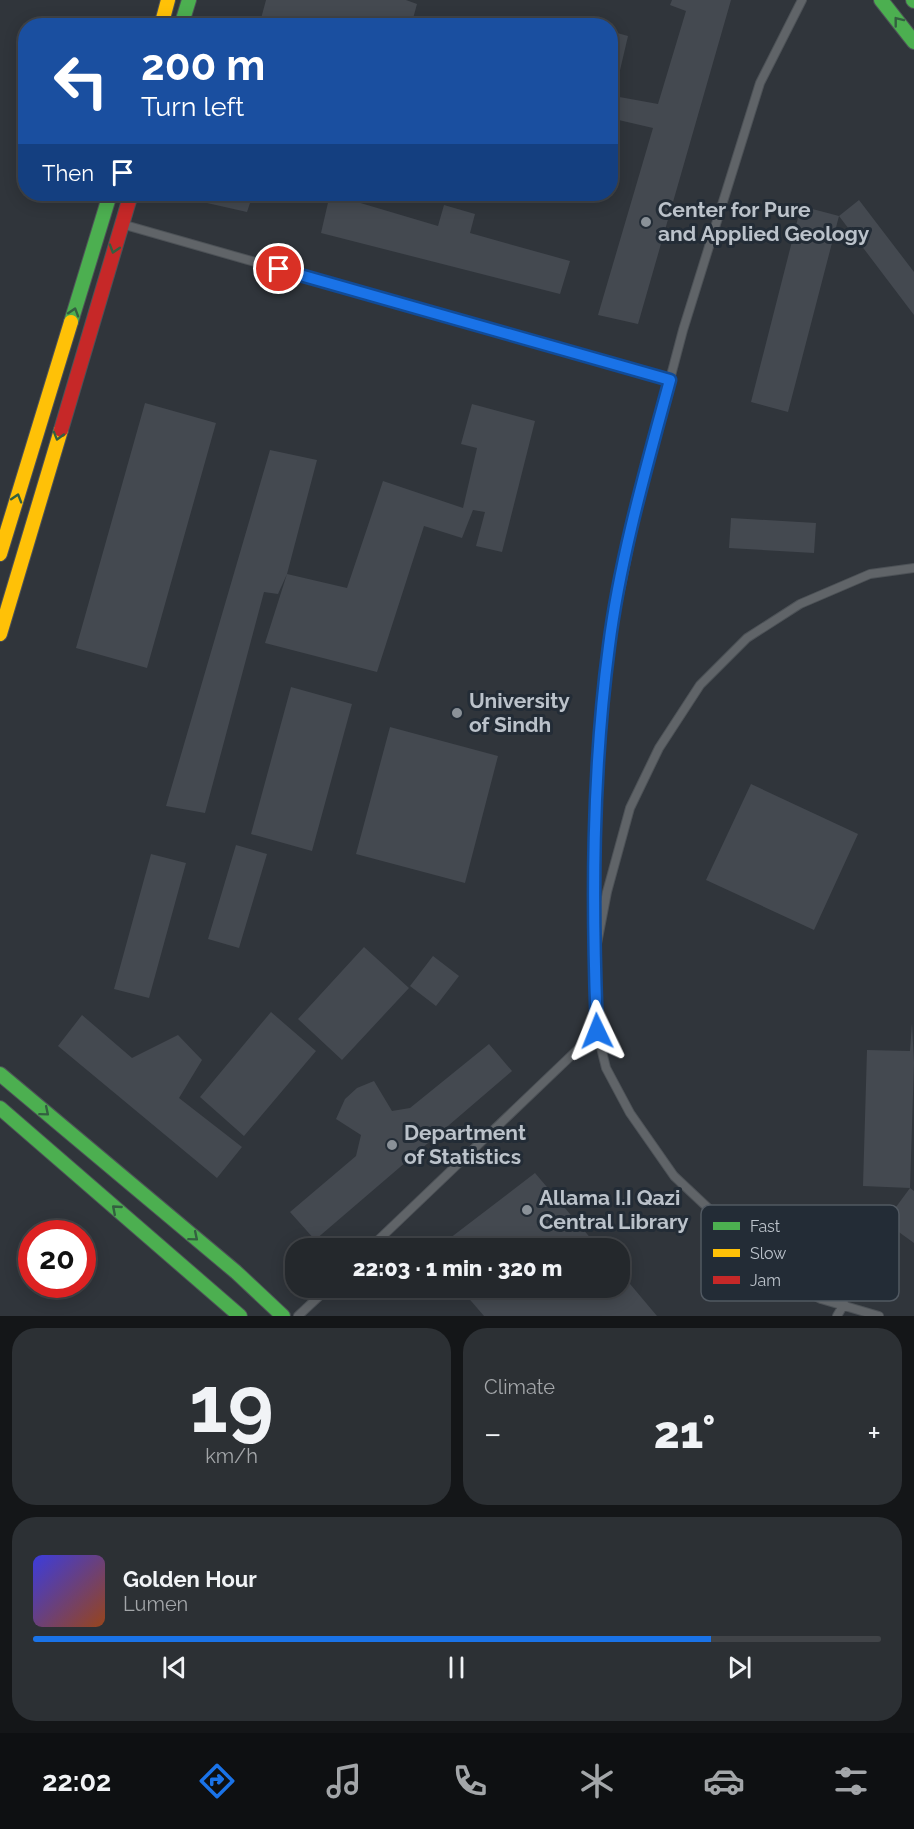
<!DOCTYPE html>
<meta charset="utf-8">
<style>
:root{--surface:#24282c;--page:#2c3034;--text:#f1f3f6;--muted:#a3a6a9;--line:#414448;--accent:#1a73e8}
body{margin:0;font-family:Raleway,sans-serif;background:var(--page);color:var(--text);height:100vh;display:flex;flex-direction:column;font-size:22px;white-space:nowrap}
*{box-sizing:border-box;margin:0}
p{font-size:20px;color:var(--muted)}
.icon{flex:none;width:33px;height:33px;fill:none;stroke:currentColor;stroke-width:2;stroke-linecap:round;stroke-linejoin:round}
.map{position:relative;height:1316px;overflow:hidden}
.side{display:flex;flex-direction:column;gap:12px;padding:12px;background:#141618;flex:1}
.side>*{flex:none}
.banner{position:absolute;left:18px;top:18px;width:600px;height:183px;border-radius:24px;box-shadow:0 3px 15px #0003,0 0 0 2px var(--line);background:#1a4fa0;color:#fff;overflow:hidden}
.speed{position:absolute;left:18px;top:1220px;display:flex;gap:12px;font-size:30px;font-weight:700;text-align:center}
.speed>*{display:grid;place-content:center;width:78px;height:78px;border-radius:50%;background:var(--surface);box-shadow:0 3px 15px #0003,0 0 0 2px var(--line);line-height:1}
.speed .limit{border:9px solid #d22;background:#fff;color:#111}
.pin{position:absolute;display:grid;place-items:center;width:51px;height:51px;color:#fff;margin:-26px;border:3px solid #fff;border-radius:50%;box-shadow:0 2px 6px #0007}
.me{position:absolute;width:66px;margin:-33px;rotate:358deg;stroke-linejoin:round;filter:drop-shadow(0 0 4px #0008)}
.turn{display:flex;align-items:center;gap:21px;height:126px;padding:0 24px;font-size:27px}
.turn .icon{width:78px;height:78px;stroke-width:2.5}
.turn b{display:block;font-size:42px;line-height:51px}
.then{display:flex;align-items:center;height:57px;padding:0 24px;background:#0003;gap:12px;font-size:22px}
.big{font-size:45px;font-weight:800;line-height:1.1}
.side .tile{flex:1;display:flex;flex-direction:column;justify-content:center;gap:9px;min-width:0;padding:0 21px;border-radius:24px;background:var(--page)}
.side .dial{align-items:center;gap:0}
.dial b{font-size:78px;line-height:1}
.song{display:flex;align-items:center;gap:18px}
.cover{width:72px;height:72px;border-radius:9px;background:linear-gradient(135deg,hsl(240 70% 55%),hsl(20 70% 35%))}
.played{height:6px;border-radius:3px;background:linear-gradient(90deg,var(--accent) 80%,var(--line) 80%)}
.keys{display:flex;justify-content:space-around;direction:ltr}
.heat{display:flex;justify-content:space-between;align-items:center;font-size:33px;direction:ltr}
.side .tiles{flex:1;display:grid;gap:12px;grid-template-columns:1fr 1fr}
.tile:last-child{grid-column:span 2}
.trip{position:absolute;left:285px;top:1238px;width:345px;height:60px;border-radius:24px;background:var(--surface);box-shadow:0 3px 15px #0003,0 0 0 2px var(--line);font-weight:800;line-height:60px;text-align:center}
.menu{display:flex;height:96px;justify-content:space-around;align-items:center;background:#0e1012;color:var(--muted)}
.menu .icon{width:42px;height:42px}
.menu .active{color:var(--accent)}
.menu b{font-size:27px;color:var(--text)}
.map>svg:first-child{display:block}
</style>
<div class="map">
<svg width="914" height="1316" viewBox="0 0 914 1316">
<rect width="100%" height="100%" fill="#30353b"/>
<path fill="#444950" d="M266 0H406L417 4 411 26H259Z
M672 0H731L638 324 598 315 653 128 610 118V31L628 36 614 96 658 104 686 11 670 5Z
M210 194H253L247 212 207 203Z
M330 194H348L347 199 438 226 444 205 475 214 470 233 570 261 560 294 321 233Z
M859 200 914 272V315L839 216Z
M801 206 839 216 788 412 751 402Z
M145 403 216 423 147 668 76 648Z
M472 404 535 421 502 552 476 546 485 512 473 510 462 538 424 526 377 672 265 643 287 574 278 594 264 592 205 813 166 806 270 450 317 460 287 574 347 588 383 481 463 508 477 448 461 444Z
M731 518 816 523 814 553 729 548Z
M291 687 352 704 312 851 251 834Z
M390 727 498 756 465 883 356 854Z
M751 784 858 834 814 930 706 880Z
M236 845 267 854 239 948 208 939Z
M151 854 186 863 149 998 114 989Z
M364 947 409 988 342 1060 298 1019Z
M433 956 459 976 436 1006 410 986Z
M271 1012 316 1051 244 1136 200 1097Z
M82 1015 132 1058 178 1035 202 1060 179 1098 242 1147 217 1178 58 1046Z
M912 1023 914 1063 910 1188 914 1191V1243L885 1222 910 1188 863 1186 867 1050 910 1051Z
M489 1044 512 1071 315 1240 290 1212 356 1156 361 1135 336 1119 345 1099 357 1088 374 1081 392 1111 410 1108Z
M535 1173 599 1248H437Z
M620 1272 657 1316H484L459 1287H620Z"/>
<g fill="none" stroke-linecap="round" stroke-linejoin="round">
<defs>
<path id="lane" d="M125 225 670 380
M595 932 597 756 609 644 640 493 683 330 760 83 802 0
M370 1248 597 1031
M298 1316 329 1287
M837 1316 844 1304
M879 1316 821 1299 801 1289 774 1270 674 1176 630 1113 606 1068 597 1031 595 954 607 892 630 808 659 748 700 685 747 638 800 604 870 574 914 568"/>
<path id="fast" d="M881 0 914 42
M913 0 914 1
M181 26 189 0
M71 322 110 194
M0 1074 236 1272 283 1316
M0 1108 240 1316"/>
<path id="slow" d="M161 26 168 0
M0 554 71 322
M0 634 61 430"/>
<path id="jam" d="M61 430 131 194"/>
</defs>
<use href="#lane" stroke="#4d5257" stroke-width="10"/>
<use href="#fast" stroke="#4d5257" stroke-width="16"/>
<use href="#slow" stroke="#4d5257" stroke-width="16"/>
<use href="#jam" stroke="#4d5257" stroke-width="16"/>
<use href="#lane" stroke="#606468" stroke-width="8"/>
<use href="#fast" stroke="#4caf50" stroke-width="14"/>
<use href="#slow" stroke="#ffc107" stroke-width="14"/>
<use href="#jam" stroke="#c62828" stroke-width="14"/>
</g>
<defs><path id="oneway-chevron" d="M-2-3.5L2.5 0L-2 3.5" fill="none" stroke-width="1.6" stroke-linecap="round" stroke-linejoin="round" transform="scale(1.5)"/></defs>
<g stroke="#336040">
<use href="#oneway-chevron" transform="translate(898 21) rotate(-128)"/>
<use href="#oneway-chevron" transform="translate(114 249) rotate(107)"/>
<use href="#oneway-chevron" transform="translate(74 312) rotate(-73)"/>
<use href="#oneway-chevron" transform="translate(58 436) rotate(106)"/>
<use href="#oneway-chevron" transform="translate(17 498) rotate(-73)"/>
<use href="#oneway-chevron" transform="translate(45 1112) rotate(40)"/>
<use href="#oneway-chevron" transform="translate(116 1209) rotate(-139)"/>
<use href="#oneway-chevron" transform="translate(194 1237) rotate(40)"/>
</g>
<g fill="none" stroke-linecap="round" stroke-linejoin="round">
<defs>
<path id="route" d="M279 269 670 380C647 465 620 558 609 646 592 773 592 903 597 1031"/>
</defs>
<use href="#route" stroke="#114b97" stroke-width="15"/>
<use href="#route" stroke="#1a73e8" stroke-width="10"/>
</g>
<g fill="#8a9198" stroke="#232c36" stroke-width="2">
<circle cx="646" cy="222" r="6"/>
<circle cx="457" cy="713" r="6"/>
<circle cx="392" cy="1145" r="6"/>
<circle cx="527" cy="1210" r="6"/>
</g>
<g text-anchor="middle" stroke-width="6" stroke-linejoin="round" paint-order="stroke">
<g font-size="21" font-weight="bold" fill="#bbc2ca" stroke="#232c36" text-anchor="start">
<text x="658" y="217">Center for Pure<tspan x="658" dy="24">and Applied Geology</tspan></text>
<text x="469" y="708">University<tspan x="469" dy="24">of Sindh</tspan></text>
<text x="404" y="1140">Department<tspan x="404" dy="24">of Statistics</tspan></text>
<text x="539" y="1205">Allama I.I Qazi<tspan x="539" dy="24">Central Library</tspan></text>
</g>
</g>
<rect x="701" y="1205" width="198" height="96" rx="9" fill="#232c36" stroke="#515962" stroke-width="1.5"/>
<rect x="713" y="1222" width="27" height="8" fill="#4caf50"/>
<rect x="713" y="1249" width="27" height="8" fill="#ffc107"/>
<rect x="713" y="1276" width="27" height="8" fill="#c62828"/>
<g font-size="16" fill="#bbc2ca">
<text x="750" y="1232">Fast</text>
<text x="750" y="1259">Slow</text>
<text x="750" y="1286">Jam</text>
</g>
</svg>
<div class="speed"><div class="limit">20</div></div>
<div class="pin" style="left:279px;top:269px;background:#d93025"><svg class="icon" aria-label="arrive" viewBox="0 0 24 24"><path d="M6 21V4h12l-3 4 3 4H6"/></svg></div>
<svg class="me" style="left:597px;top:1031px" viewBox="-20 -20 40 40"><path d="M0-17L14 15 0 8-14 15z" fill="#1a73e8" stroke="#fff" stroke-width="4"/></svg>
<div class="trip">22:03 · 1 min · 320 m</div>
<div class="banner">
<div class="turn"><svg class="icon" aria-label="left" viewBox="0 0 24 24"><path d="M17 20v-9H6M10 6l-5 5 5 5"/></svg><div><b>200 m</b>Turn left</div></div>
<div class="then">Then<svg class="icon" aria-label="arrive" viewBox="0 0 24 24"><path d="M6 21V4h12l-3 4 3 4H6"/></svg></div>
</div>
</div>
<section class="side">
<div class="tiles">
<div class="tile dial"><b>19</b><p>km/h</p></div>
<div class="tile"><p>Climate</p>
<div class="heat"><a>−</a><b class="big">21°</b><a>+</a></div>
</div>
<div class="tile">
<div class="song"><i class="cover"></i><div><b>Golden Hour</b><p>Lumen</p></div></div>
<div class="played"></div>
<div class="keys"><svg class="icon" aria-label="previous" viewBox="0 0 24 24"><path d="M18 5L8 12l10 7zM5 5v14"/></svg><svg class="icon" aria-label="pause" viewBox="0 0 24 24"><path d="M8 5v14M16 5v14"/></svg><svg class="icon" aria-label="next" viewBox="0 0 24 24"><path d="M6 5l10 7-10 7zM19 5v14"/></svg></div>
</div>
</div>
</section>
<nav class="menu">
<b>22:02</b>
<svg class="icon active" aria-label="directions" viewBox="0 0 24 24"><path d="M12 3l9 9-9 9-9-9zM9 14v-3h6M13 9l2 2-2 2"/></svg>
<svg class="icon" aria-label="music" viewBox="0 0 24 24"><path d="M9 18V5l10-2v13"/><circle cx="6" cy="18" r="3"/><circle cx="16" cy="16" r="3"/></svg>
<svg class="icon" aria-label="phone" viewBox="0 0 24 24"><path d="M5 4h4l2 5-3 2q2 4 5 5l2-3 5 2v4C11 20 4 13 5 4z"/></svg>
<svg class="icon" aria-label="climate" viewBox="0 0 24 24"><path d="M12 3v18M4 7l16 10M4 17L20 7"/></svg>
<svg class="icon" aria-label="car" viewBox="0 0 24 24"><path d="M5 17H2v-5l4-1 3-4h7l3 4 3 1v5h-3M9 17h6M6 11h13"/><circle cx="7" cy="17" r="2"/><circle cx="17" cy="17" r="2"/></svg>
<svg class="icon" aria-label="filters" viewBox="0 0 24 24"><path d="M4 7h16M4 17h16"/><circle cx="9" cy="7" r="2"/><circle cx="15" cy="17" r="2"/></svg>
</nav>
